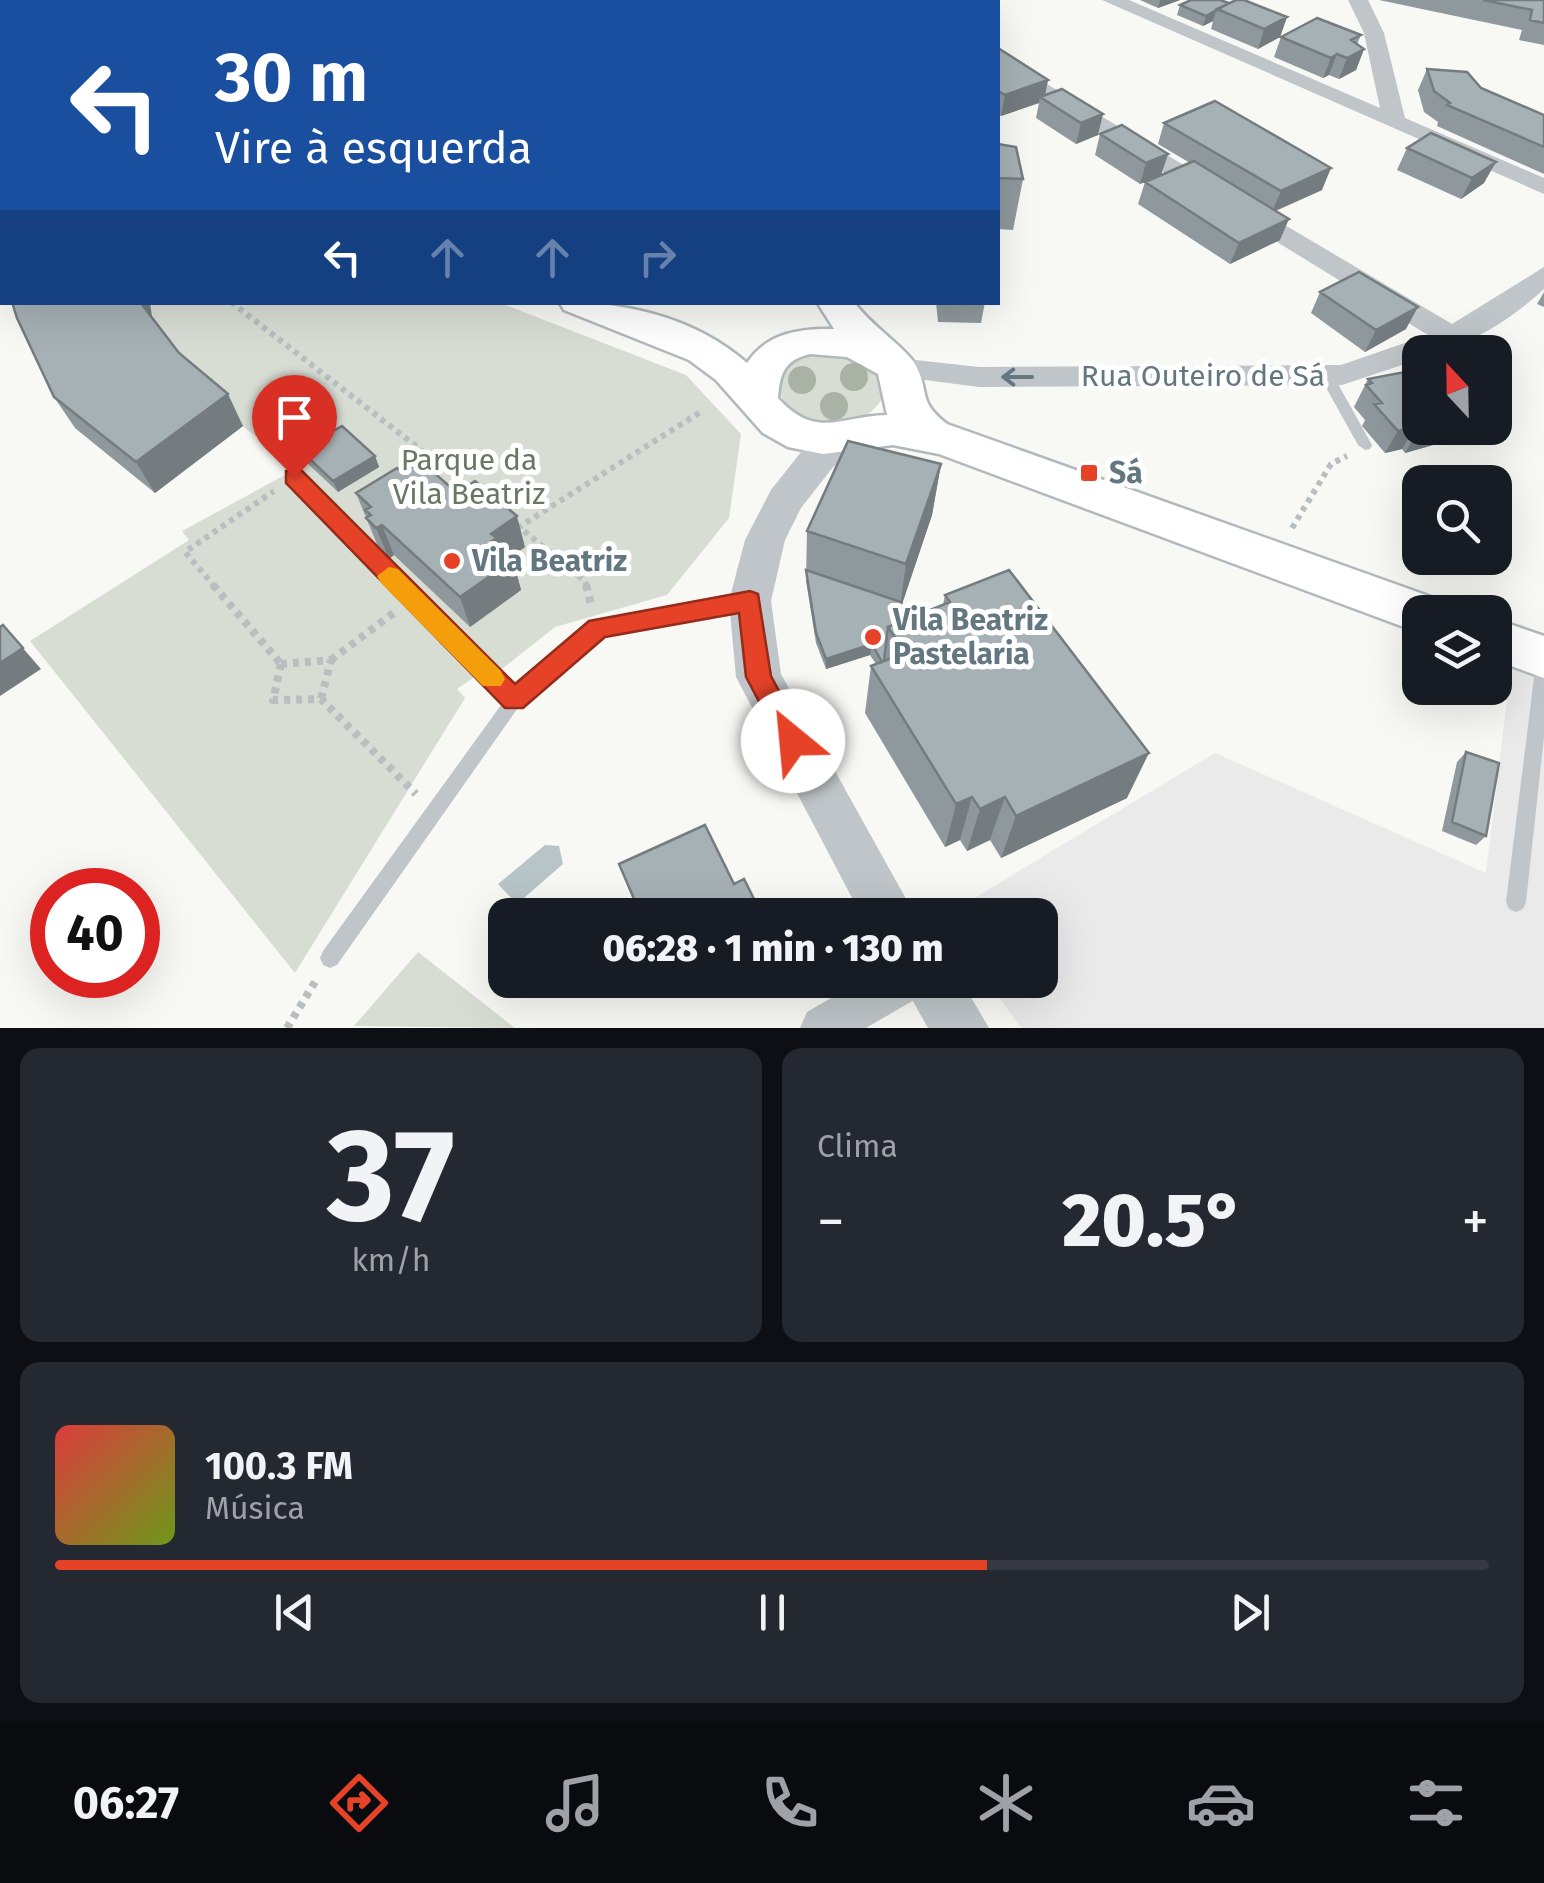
<!DOCTYPE html>
<html lang="pt">
<meta charset="utf-8">
<style>
:root{--surface:#171b24;--page:#242831;--text:#f1f3f6;--muted:#9ea1a6;--line:#363941;--accent:#e54228}
body{margin:0;font-family:"Fira Sans",sans-serif;background:var(--page);color:var(--text);height:100vh;display:flex;flex-direction:column;font-size:38px;white-space:nowrap}
*{box-sizing:border-box;margin:0}
p{font-size:32px;color:var(--muted)}
.icon{flex:none;width:55px;height:55px;fill:none;stroke:currentColor;stroke-width:2;stroke-linecap:round;stroke-linejoin:round}
.map{position:relative;height:1028px;overflow:hidden}
.panel{display:flex;flex-direction:column;gap:20px;padding:20px;background:#0d0f14;flex:1}
.panel>*{flex:none}
.banner{position:absolute;left:0px;top:0px;width:1000px;height:305px;box-shadow:0 10px 40px #0002;background:#1a4fa0;color:#fff;overflow:hidden}
.needle{width:65px;rotate:338deg}
.tools{position:absolute;left:1402px;top:335px;display:grid;gap:20px}
.tools a{display:grid;place-items:center;width:110px;height:110px;border-radius:20px;background:var(--surface);box-shadow:0 10px 40px #0002;font-size:50px}
.speed{position:absolute;left:30px;top:868px;display:flex;gap:20px;font-size:50px;font-weight:700;text-align:center}
.speed>*{display:grid;place-content:center;width:130px;height:130px;border-radius:50%;background:var(--surface);box-shadow:0 10px 40px #0002;line-height:1}
.speed .limit{border:15px solid #d22;background:#fff;color:#111}
.pin{position:absolute;display:grid;place-items:center;width:85px;height:85px;color:#fff;margin:-102px -42px;border-radius:50% 50% 50% 0;rotate:-45deg;box-shadow:0 0 10px #0007}
.pin .icon{rotate:45deg}
.me{position:absolute;width:110px;margin:-55px;rotate:332deg;stroke-linejoin:round;filter:drop-shadow(0 0 8px #0008)}
.turn{display:flex;align-items:center;gap:35px;height:210px;padding:0 50px;font-size:45px}
.turn .icon{width:130px;height:130px;stroke-width:2.5}
.turn b{display:block;font-size:70px;line-height:85px}
.lanes{display:flex;align-items:center;height:95px;padding:0 50px;background:#0003;justify-content:center;gap:50px;direction:ltr}
.lanes .off{opacity:.35}
.big{font-size:75px;font-weight:800;line-height:1.1}
.panel .tile{flex:1;display:flex;flex-direction:column;justify-content:center;gap:15px;min-width:0;padding:0 35px;border-radius:20px;background:var(--page)}
.panel .dial{align-items:center;gap:0}
.dial b{font-size:130px;line-height:1}
.song{display:flex;align-items:center;gap:30px}
.cover{width:120px;height:120px;border-radius:15px;background:linear-gradient(135deg,hsl(0 70% 55%),hsl(80 70% 35%))}
.played{height:10px;border-radius:5px;background:linear-gradient(90deg,var(--accent) 65%,var(--line) 65%)}
.keys{display:flex;justify-content:space-around;direction:ltr}
.heat{display:flex;justify-content:space-between;align-items:center;font-size:55px;direction:ltr}
.panel .tiles{flex:1;display:grid;gap:20px;grid-template-columns:1fr 1fr}
.tile:last-child{grid-column:span 2}
.trip{position:absolute;left:488px;top:898px;width:570px;height:100px;border-radius:20px;background:var(--surface);box-shadow:0 10px 40px #0002;font-weight:800;line-height:100px;text-align:center}
.tab-bar{display:flex;height:160px;justify-content:space-around;align-items:center;background:#090b0e;color:var(--muted)}
.tab-bar .icon{width:70px;height:70px}
.tab-bar .current{color:var(--accent)}
.tab-bar b{font-size:45px;color:var(--text)}
.map>svg:first-child{display:block}
</style>
<div class="map">
<svg width="1544" height="1028" viewBox="0 0 1544 1028">
<rect width="100%" height="100%" fill="#f8f8f5"/>
<path fill="#e9eae9" d="M1511 666 1544 678V1028H1021L987 980H1040V915H946L1215 753 1486 873Z"/>
<path fill="#d8ddd4" d="M150 303H500L686 375 741 434 729 518 667 595 555 627 493 676 486 669 457 689 465 698 295 973 30 641 189 540 182 531 296 469C244 422 160 378 150 303Z
M818 352 854 356 879 372 883 397C840 470 716 380 818 352Z
M418 952 515 1028 354 1026Z"/>
<path fill="#b7c5c8" d="M545 845 559 846 563 864 517 904 498 884Z"/>
<g fill="none" stroke-linecap="round" stroke-linejoin="round">
<defs>
<path id="secondary" d="M784 0H812V2H785Z
M0 217H2V237H0Z
M559 302C626 302 694 317 747 363 767 333 799 328 834 329L817 302H854C870 325 905 347 915 364 931 393 916 400 947 424L1437 599 1444 612H1420V633L939 454 893 445 823 454 788 447 763 433 716 380 689 360 564 310ZM810 354 847 357 878 374 887 415C840 416 816 440 778 398 780 374 784 360 810 354Z
M1495 619 1544 636V678L1495 660Z"/>
</defs>
<use href="#secondary" stroke="#b1b9bd" stroke-width="5"/>
<path stroke="#b9bec0" stroke-width="6" stroke-dasharray="5 5" stroke-linecap="butt" d="M231 302 471 489
M1292 528 1331 464 1347 456
M215 587 185 552 274 491
M587 587 585 581 519 527 702 411"/>
<path stroke="#b9bec0" stroke-width="8" stroke-dasharray="6 6" stroke-linecap="butt" d="M213 585 281 664
M586 585 592 608
M331 660 395 612
M281 664 273 700 321 699 416 794
M281 664 331 660 321 699
M287 1028 315 982"/>
<path fill="#bfc5c8" fill-rule="evenodd" d="M1326 370 1333 375 1372 445 1370 449 1365 450 1358 445 1319 375Z
M294 472 299 473 515 689 592 623 749 595 755 596 757 601 755 606 749 607 602 634 520 705 337 965 330 968 323 965 320 958 323 951 504 701 289 481 287 477 289 473Z
M1544 655V737L1526 902 1523 909 1516 912 1509 909 1506 902 1536 662 1538 657Z"/>
<path fill="#bfc5c8" fill-rule="evenodd" d="M607 0H627L628 2H609Z
M886 0H908L910 2H888Z
M1102 0H1129L1380 108 1364 33 1348 0H1368L1384 33 1405 118 1544 178V194Z
M998 55 1452 324 1544 267V289C1513 318 1463 352 1420 352V359L1342 385 979 387 887 375 883 368 897 358 979 367 1341 365 1428 335 998 70Z
M862 980H927L921 996 866 1028H800L807 1012Z"/>
<path fill="#bfc5c8" fill-rule="evenodd" d="M854 425 867 429 873 438 867 447 833 467 801 508 785 540 771 601 781 674 915 915H861L736 677 729 601 745 540 771 490 805 447Z
M901 980H961L989 1028H928Z"/>
<use href="#secondary" fill="#fff" fill-rule="evenodd"/>
</g>
<g fill="#a9b2a4">
<circle cx="854" cy="377" r="14"/>
<circle cx="802" cy="380" r="14"/>
<circle cx="834" cy="406" r="14"/>
</g>
<path fill="#8f989c" d="M433 0H557V2H433Z
M1140 0H1180L1158 8Z
M1379 0H1544V45L1519 40 1522 30Z
M1229 3 1287 17 1280 37 1258 49 1211 29 1213 21 1203 26 1177 15 1180 5Z
M1361 35 1357 44 1364 49 1356 70 1339 79 1329 75 1323 78 1274 57 1281 37Z
M998 48 1048 80 1045 95 1098 135 1076 144 1036 118 1039 103 1001 116 998 114Z
M1427 69 1481 88 1544 115V174L1437 126 1438 122 1424 112 1418 90Z
M1164 123 1322 190 1276 211 1280 240 1230 264 1138 204 1145 182 1190 163 1158 144Z
M1100 134 1168 154 1161 175 1140 184 1095 155Z
M998 144 1023 179 1013 230 998 229Z
M1407 148 1484 183 1461 199 1397 170Z
M1320 292 1406 329 1365 352 1311 313Z
M1544 292V307L1537 304Z
M936 302H985L981 323 938 322Z
M152 318 179 353 243 426 155 493 75 428 54 397Z
M1368 379 1420 428H1461L1454 439 1405 453 1402 449 1385 453 1362 426 1365 420 1354 407Z
M300 450 375 456 379 467 338 492 305 461Z
M941 464 932 515 902 604 911 618 943 605 945 595 1127 798 1001 858 990 840 967 851 960 840 945 847 865 713 871 666 876 664 870 655 826 669 816 643 806 581 807 531Z
M427 472 457 493 525 547 510 557 513 560 521 590 470 627 394 555 389 559 379 549 356 493 403 473Z
M1466 752 1486 836 1476 845 1442 831 1457 762Z
M619 864 734 884 762 915H639Z"/>
<path fill="#747c7f" d="M19 0H180L171 2H21Z
M313 0H386L377 2H305Z
M452 0H557L558 2H452Z
M1160 0H1180L1158 8Z
M1216 11 1213 21 1203 26 1206 16Z
M1287 17 1280 37 1258 49 1264 29Z
M1364 49 1356 70 1339 79 1347 58Z
M1337 54 1329 75 1323 78 1331 58Z
M1048 80 1044 100 1040 97 1039 103 1001 116 1005 95Z
M1103 114 1098 135 1076 144 1081 123Z
M1168 154 1161 175 1140 184 1146 163Z
M1496 162 1484 183 1461 199 1472 178Z
M1331 168 1322 190 1272 212 1281 191Z
M2 185V212L0 213V186Z
M1289 219 1280 240 1230 264 1239 243Z
M139 302H150L154 330Z
M1418 307 1406 329 1365 352 1376 330Z
M228 394 243 426 155 493 136 462Z
M1415 427 1402 449 1385 453 1398 431Z
M1432 428H1461L1454 439 1405 453 1418 431Z
M375 456 379 467 338 492 333 481Z
M941 464 932 515 899 613 906 564Z
M517 516 525 547 504 562 513 560 521 590 470 627 460 597 492 541 491 534Z
M382 525 394 555 389 559 376 528Z
M872 644 870 655 826 669V659Z
M21 646 41 669 0 696V663Z
M1149 753 1127 798 1001 858 1016 816Z
M972 797 960 840 945 847 956 804Z
M1005 797 990 840 967 851 980 809Z"/>
<path fill="#a6b1b5" stroke="#747c7f" stroke-width="2.5" d="M0 0H15L16 2H2V7Z
M258 0H276L279 2H250Z
M276 0H313L305 2H279Z
M571 0H607L610 2H564Z
M1191 0H1220L1229 3 1206 16 1180 5Z
M1236 0H1244L1287 17 1264 29 1217 9Z
M1483 0H1544V23L1530 20 1532 10Z
M1317 18 1361 35 1351 40 1364 49 1347 58 1337 54 1331 58 1281 37Z
M998 48 1048 80 1005 95 998 91Z
M1427 69 1467 72 1481 88 1544 115V147L1447 105 1450 103 1434 91Z
M1062 89 1103 114 1081 123 1040 97Z
M1215 101 1331 168 1281 191 1164 123Z
M1122 125 1168 154 1146 163 1100 134Z
M1431 133 1496 162 1472 178 1407 148Z
M998 144 1016 147 1023 179 998 178Z
M2 155V185L0 186V156Z
M1194 161 1289 219 1239 243 1145 182Z
M1359 272 1418 307 1376 330 1320 292Z
M12 302H140L179 353 228 394 136 462 54 397 17 318Z
M1410 371 1420 379V428H1432L1418 431 1415 427 1398 431 1374 404 1382 403 1366 385 1372 383 1368 379Z
M342 426 375 456 333 481 300 450Z
M848 441 941 464 906 564 807 531Z
M417 464 427 472 431 470 457 493 475 481 517 516 491 534 497 538 492 541 513 560 460 597 382 525 376 528 366 518 371 515 365 510 371 507 356 493 397 468 403 473Z
M806 570 901 602 911 618 888 627 884 661 882 662 872 644 826 659 816 633Z
M1009 570 1149 753 1016 816 1005 797 980 809 972 797 956 804 871 666 905 653 888 627 950 602 945 595Z
M3 625 23 648 0 663V627Z
M1466 752 1499 763 1486 836 1452 822Z
M705 825 734 884 744 879 762 915H653L652 912 641 915 619 864Z"/>
<defs><path id="oneway-shaft" d="M-6 0H5M1.5-3L5.5 0L1.5 3" fill="none" stroke-width="1.6" stroke-linecap="round" stroke-linejoin="round" transform="scale(2.5)"/></defs>
<use stroke="#637781" href="#oneway-shaft" transform="translate(1017 377) rotate(180)"/>
<path fill="#e54228" stroke="#952b1a" stroke-width="2.5" d="M294 469 302 471 515 684 589 621 750 591 758 594 771 676 806 741 802 749H784L746 677 739 613 605 637 523 708H505L286 483V471Z"/>
<path fill="#f59e0b" d="M389 567 398 569 501 671 505 679 501 686H483L381 583 377 576Z"/>
<g fill="#e54228" stroke="#fff" stroke-width="4">
<rect x="1079" y="463" width="20" height="20" rx="5"/>
<circle cx="452" cy="561" r="10"/>
<circle cx="873" cy="637" r="10"/>
</g>
<g text-anchor="middle" stroke-width="10" stroke-linejoin="round" paint-order="stroke">
<g font-size="30" fill="#637781" stroke="#fff">
<text x="1203" y="386">Rua Outeiro de Sá</text>
</g>
<g font-size="30" fill="#687962" stroke="#fff">
<text x="469" y="470">Parque da<tspan x="469" dy="34">Vila Beatriz</tspan></text>
</g>
<g font-size="30" font-weight="bold" fill="#637781" stroke="#fff" text-anchor="start">
<text x="1109" y="483">Sá</text>
<text x="472" y="571">Vila Beatriz</text>
<text x="893" y="630">Vila Beatriz<tspan x="893" dy="34">Pastelaria</tspan></text>
</g>
</g>
</svg>
<div class="tools">
<a><svg class="needle" viewBox="-14 -14 28 28"><path d="M0-13l5 13h-10z" fill="#e53935"/><path d="M0 13l5-13h-10z" fill="#9ea1a6"/></svg></a>
<a><svg class="icon" aria-label="search" viewBox="0 0 24 24"><circle cx="10" cy="10" r="6"/><path d="M15 15l6 6"/></svg></a>
<a><svg class="icon" aria-label="layers" viewBox="0 0 24 24"><path d="M12 4l9 5-9 5-9-5zM3 14l9 5 9-5"/></svg></a>
</div>
<div class="speed"><div class="limit">40</div></div>
<div class="pin" style="left:294px;top:477px;background:#d93025"><svg class="icon" aria-label="arrive" viewBox="0 0 24 24"><path d="M6 21V4h12l-3 4 3 4H6"/></svg></div>
<svg class="me" style="left:793px;top:741px" viewBox="-20 -20 40 40"><circle r="19" fill="#fff"/><path d="M0-13L10 11 0 6-10 11z" fill="#e54228"/></svg>
<div class="trip">06:28 · 1 min · 130 m</div>
<div class="banner">
<div class="turn"><svg class="icon" aria-label="left" viewBox="0 0 24 24"><path d="M17 20v-9H6M10 6l-5 5 5 5"/></svg><div><b>30 m</b>Vire à esquerda</div></div>
<div class="lanes"><svg class="icon" aria-label="left" viewBox="0 0 24 24"><path d="M17 20v-9H6M10 6l-5 5 5 5"/></svg><svg class="icon off" aria-label="ahead" viewBox="0 0 24 24"><path d="M12 20V5M6 11l6-6 6 6"/></svg><svg class="icon off" aria-label="ahead" viewBox="0 0 24 24"><path d="M12 20V5M6 11l6-6 6 6"/></svg><svg class="icon off" aria-label="right" viewBox="0 0 24 24"><path d="M7 20v-9h11M14 6l5 5-5 5"/></svg></div>
</div>
</div>
<section class="panel">
<div class="tiles">
<div class="tile dial"><b>37</b><p>km/h</p></div>
<div class="tile"><p>Clima</p>
<div class="heat"><a>−</a><b class="big">20.5°</b><a>+</a></div>
</div>
<div class="tile">
<div class="song"><i class="cover"></i><div><b>100.3 FM</b><p>Música</p></div></div>
<div class="played"></div>
<div class="keys"><svg class="icon" aria-label="previous" viewBox="0 0 24 24"><path d="M18 5L8 12l10 7zM5 5v14"/></svg><svg class="icon" aria-label="pause" viewBox="0 0 24 24"><path d="M8 5v14M16 5v14"/></svg><svg class="icon" aria-label="next" viewBox="0 0 24 24"><path d="M6 5l10 7-10 7zM19 5v14"/></svg></div>
</div>
</div>
</section>
<nav class="tab-bar">
<b>06:27</b>
<svg class="icon current" aria-label="directions" viewBox="0 0 24 24"><path d="M12 3l9 9-9 9-9-9zM9 14v-3h6M13 9l2 2-2 2"/></svg>
<svg class="icon" aria-label="music" viewBox="0 0 24 24"><path d="M9 18V5l10-2v13"/><circle cx="6" cy="18" r="3"/><circle cx="16" cy="16" r="3"/></svg>
<svg class="icon" aria-label="phone" viewBox="0 0 24 24"><path d="M5 4h4l2 5-3 2q2 4 5 5l2-3 5 2v4C11 20 4 13 5 4z"/></svg>
<svg class="icon" aria-label="climate" viewBox="0 0 24 24"><path d="M12 3v18M4 7l16 10M4 17L20 7"/></svg>
<svg class="icon" aria-label="car" viewBox="0 0 24 24"><path d="M5 17H2v-5l4-1 3-4h7l3 4 3 1v5h-3M9 17h6M6 11h13"/><circle cx="7" cy="17" r="2"/><circle cx="17" cy="17" r="2"/></svg>
<svg class="icon" aria-label="filters" viewBox="0 0 24 24"><path d="M4 7h16M4 17h16"/><circle cx="9" cy="7" r="2"/><circle cx="15" cy="17" r="2"/></svg>
</nav>
